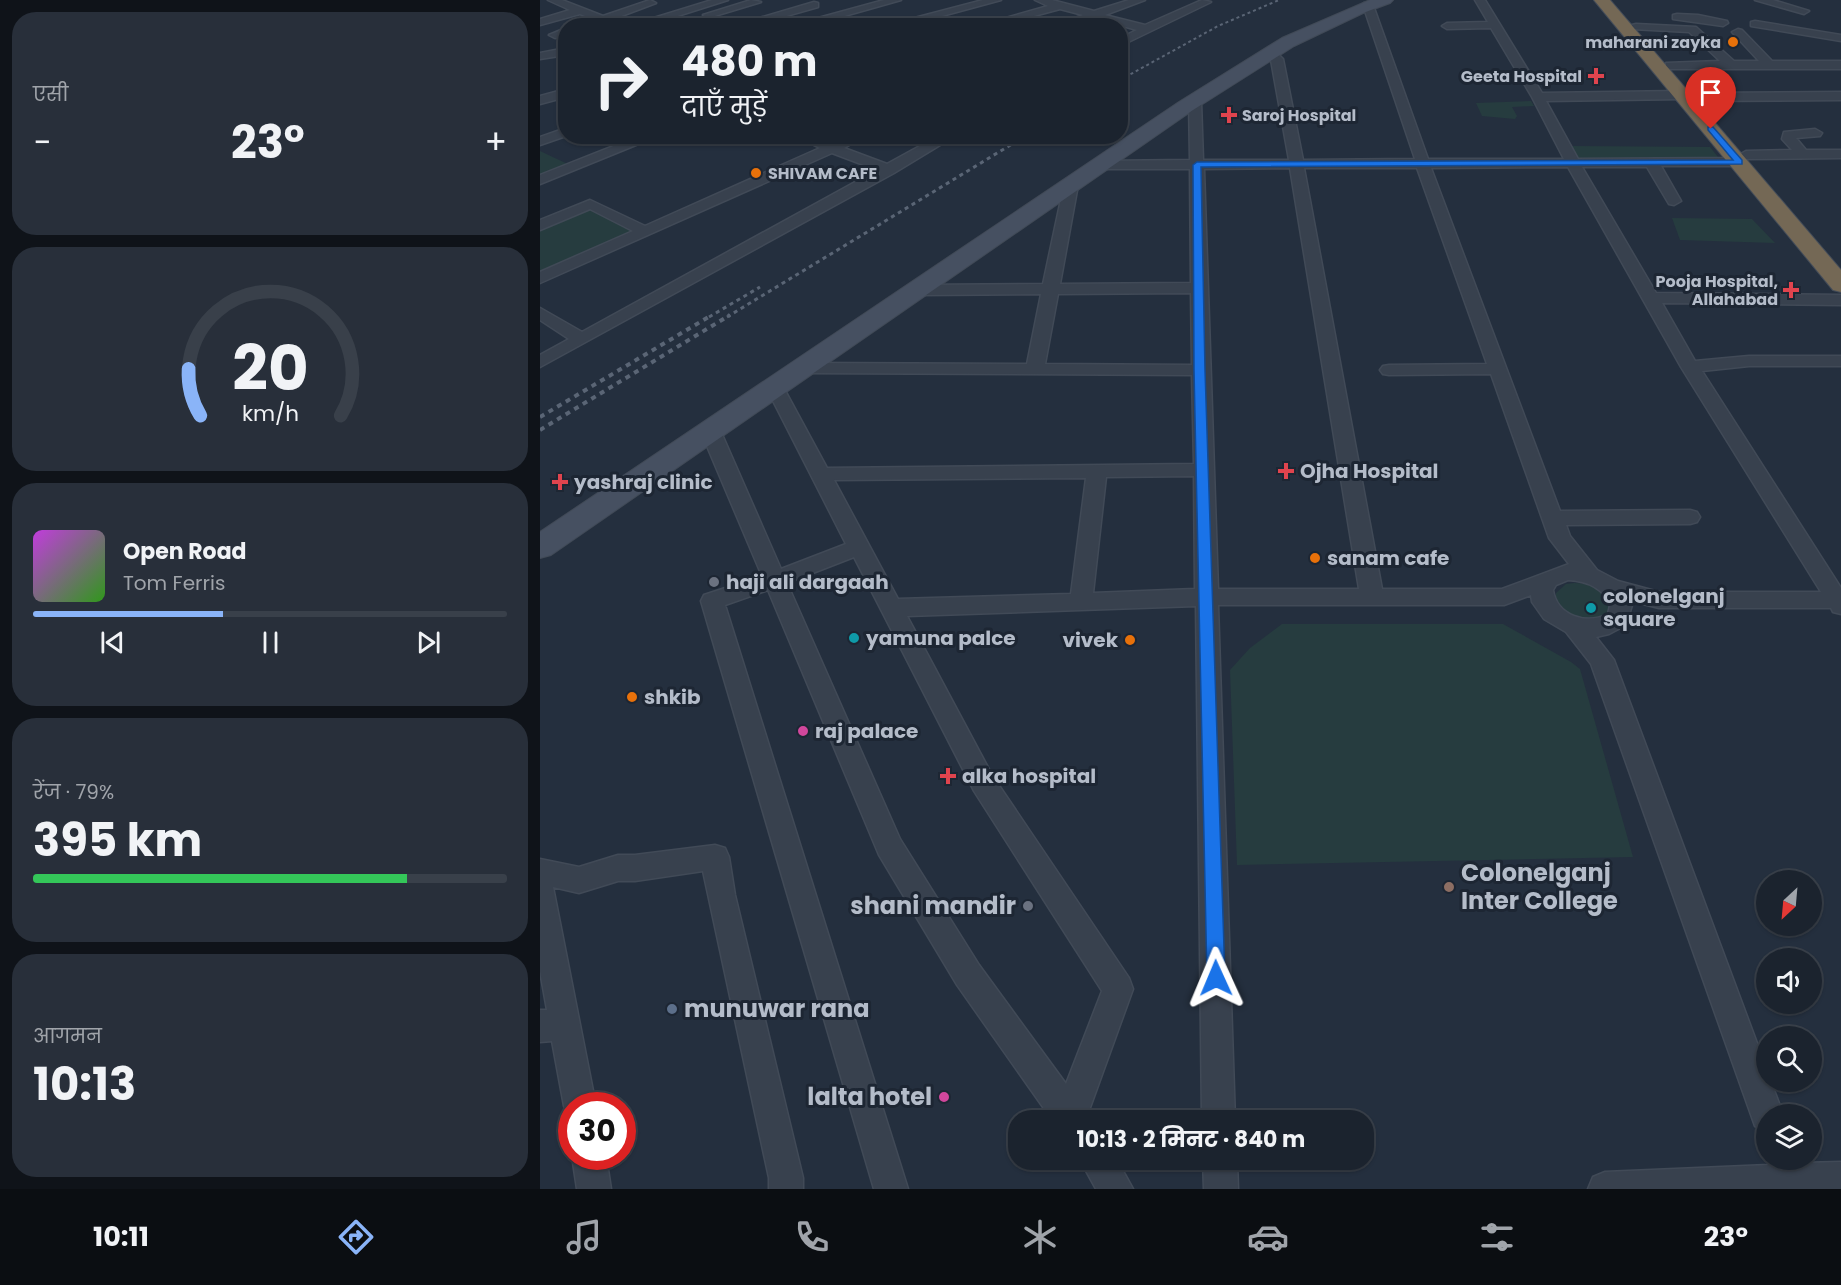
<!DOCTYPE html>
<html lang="hi">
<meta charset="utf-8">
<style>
:root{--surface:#1b232e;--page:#282f3a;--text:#f1f3f6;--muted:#a0a4aa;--line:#39404a;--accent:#8ab4f8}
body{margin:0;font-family:Poppins,"Noto Sans Devanagari",sans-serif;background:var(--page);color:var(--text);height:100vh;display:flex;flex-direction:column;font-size:22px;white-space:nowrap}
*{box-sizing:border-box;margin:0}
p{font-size:20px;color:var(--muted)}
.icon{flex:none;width:33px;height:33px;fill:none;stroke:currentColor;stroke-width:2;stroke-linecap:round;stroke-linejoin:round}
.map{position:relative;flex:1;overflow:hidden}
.side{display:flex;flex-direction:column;gap:12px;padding:12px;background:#0f1319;width:540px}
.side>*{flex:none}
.banner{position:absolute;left:18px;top:18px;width:570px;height:126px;border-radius:24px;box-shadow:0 2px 4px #0004,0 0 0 2px var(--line);background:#1b232e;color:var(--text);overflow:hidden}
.needle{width:39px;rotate:206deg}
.buttons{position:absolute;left:1216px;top:870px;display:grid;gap:12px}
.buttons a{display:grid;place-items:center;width:66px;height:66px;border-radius:50%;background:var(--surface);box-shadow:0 2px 4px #0004,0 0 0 2px var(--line);font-size:30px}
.speed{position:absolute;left:18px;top:1092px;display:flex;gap:12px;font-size:30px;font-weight:700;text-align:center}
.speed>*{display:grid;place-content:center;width:78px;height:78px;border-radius:50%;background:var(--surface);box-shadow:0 2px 4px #0004,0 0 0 2px var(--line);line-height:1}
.speed .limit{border:9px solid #d22;background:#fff;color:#111}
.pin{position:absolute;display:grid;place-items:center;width:51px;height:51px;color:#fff;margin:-62px -26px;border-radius:50% 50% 50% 0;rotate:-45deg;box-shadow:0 0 6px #0007}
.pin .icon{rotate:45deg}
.me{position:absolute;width:66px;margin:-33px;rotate:359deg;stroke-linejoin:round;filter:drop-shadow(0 0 4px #0008)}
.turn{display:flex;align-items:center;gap:21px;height:126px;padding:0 24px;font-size:27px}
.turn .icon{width:78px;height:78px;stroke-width:2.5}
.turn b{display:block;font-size:42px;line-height:51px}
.big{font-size:45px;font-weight:700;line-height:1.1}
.side .widget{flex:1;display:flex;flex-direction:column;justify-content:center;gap:9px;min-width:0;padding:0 21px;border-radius:24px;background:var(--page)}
.side .dial{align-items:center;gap:0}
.dial svg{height:156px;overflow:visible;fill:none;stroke:var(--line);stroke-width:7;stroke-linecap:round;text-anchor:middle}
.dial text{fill:var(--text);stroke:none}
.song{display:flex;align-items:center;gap:18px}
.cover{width:72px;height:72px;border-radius:9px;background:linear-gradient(135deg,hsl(290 70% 55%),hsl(110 70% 35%))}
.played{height:6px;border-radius:3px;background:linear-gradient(90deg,var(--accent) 40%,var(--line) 40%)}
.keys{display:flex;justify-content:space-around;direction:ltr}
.heat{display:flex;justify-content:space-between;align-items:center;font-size:33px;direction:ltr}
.charge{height:9px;border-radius:4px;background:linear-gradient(90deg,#34c759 79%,var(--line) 0)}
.trip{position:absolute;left:468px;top:1110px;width:366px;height:60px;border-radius:24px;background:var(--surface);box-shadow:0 2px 4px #0004,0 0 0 2px var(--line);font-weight:700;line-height:60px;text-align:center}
.menu{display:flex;height:96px;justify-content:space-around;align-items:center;background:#0b0e12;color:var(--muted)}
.menu .icon{width:42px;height:42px}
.menu .current{color:var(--accent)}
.menu b{font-size:27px;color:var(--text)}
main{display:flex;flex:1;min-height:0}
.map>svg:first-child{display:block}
</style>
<main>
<section class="side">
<div class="widget"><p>एसी</p>
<div class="heat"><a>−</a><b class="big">23°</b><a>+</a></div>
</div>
<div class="widget dial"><svg viewBox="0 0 100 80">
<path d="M14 69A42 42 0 1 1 86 69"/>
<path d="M14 69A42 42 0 0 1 8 45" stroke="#8ab4f8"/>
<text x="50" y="56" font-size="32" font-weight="700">20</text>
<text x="50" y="72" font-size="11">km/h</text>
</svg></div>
<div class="widget">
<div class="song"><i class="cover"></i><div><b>Open Road</b><p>Tom Ferris</p></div></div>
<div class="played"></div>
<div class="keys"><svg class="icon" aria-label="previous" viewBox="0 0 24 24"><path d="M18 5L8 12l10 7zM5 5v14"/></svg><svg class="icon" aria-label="pause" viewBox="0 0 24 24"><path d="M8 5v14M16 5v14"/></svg><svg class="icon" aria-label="next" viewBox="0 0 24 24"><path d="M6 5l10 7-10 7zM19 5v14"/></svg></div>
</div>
<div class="widget"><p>रेंज · 79%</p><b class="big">395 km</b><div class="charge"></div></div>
<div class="widget"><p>आगमन</p><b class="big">10:13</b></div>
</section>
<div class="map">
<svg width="1301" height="1189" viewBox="0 0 1301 1189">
<rect width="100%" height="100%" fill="#242f3e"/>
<path fill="#263c3f" d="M991 101 994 106 972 107 977 116 975 119 942 116 936 103Z
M1031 146 1170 147 1182 162H1040Z
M0 151 34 167 0 180Z
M50 204 106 232 0 278V225Z
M1132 218 1212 219 1235 243 1140 240Z
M1034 583C1051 583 1060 589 1071 602L1070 614 1048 622C1034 617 1013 612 1016 593L1026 584Z
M742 624H963L1031 662 1040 669 1093 857 697 865 690 670 710 648Z"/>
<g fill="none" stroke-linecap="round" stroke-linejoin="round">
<defs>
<path id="street" d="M8 0H22L63 16 110 0 116 3 55 26H38L53 19 40 14 0 25V19L30 10Z
M172 0H188L106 26 91 25Z
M211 0 221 2 168 18 163 15Z
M344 0H361L269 26H249Z
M443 0H461L365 26H344Z
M495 0H512L554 11 589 0H605L565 15 605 25 662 0 671 2 580 46V38L597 30 554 18 532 26H514L543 15 520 9 457 26H437L508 6Z
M935 0H945L1002 93 1142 91 1148 95 1142 99 1006 101 1038 159 1199 158 1206 162 1199 166H1121L1141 201 1134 205 1129 204 1107 167H1042L1116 293 1301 295V305L1122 303 1155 361 1209 356H1301V366H1209L1162 371 1301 588V614L1293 612 1291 608H1119L1091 601 1092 605 1086 625 1069 634 1056 637 1074 660 1227 1070V1082H1231L1243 1114H1227V1131L1215 1126 1051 664 1026 632 1004 619 992 602 991 595 964 605H678L695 1120H662L656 606 367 616 452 775 589 978 593 989 547 1116 548 1120H512L417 985 339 855 228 590 185 605 368 1189H334L161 601 164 595 222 576 161 432 164 428H178L181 432 241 569 306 544 226 387 229 383H241L287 468 654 464 652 375 264 373 258 372 255 368 258 364 264 363 487 364 501 294 378 295 370 290 378 285 503 284 524 185 531 181 538 185 520 284 651 283 650 169H560L553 165 560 161 650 160 649 101 655 97 661 101 663 160H749L731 60 724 52 726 50H734L743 59 763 160 875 159 823 5 824 3 833 5 888 159H1024L992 97 951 28 907 29 902 26 907 23 948 22ZM1028 167 1141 367 1281 592H1119L1078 581 1057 570 1030 536 1026 525 1150 524 1157 522 1160 517 1157 512 1150 510 1020 511 891 168ZM750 168 819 589H678L664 169ZM764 168H877L947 364 849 365 843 366 840 370 843 374 849 375 951 374 1009 538 1029 564 962 589H842ZM651 293 652 365 505 364 518 294ZM654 476 655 589 553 593 566 477ZM546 478 531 594 358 599 294 480ZM314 557 434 791 562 991 526 1084 439 965 360 839 247 583ZM1028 580C1046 581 1063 587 1070 605L1068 614C1046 625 1017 616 1013 590L1016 585Z
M1215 0H1233L1269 11 1264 14Z
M274 2 278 3V7L211 26H192Z
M1137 14 1158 15 1187 21 1188 23 1183 26 1133 19V15Z
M1215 21 1301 35V41L1211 26V22Z
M1096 24 1156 27 1194 61H1219L1192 32 1198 29 1202 30 1232 61H1301V69H1130L1126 67V63L1180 61 1149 32 1092 29V25Z
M26 28V35L15 38 9 35Z
M26 48V55L0 59V53Z
M26 89V97L0 104V96Z
M1301 92V100L1158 101 1152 97 1158 93Z
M26 128V136L0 145V137Z
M1275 129 1282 133 1280 136 1256 138 1266 150H1301V158L1206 159 1199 155 1206 151 1252 150 1242 139 1244 132Z
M99 136H118L0 184V175Z
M255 136H274L292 143 307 136H325L304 148 347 164 398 136H415L354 173 0 367V355L29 339 0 320V308L42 332 337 170 292 153 0 283V272L93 231 50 209 0 230V220L50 200 105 226 280 148Z
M175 845 185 848 189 857 195 895 263 1178V1189H229V1178L163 871 95 881H78L39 893 13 887 56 1106H32V1119L28 1118 24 1106 12 1041 0 1042V1010H7L0 971V859L39 867 78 855H95Z
M32 1156H66L71 1189H37Z
M540 1160H577L593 1189H556Z
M663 1160H697L698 1189H664Z
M1227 1160H1261L1262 1163 1301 1162V1189H1048L1053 1177 1065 1172 1229 1165Z"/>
<path id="secondary" d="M830 0H853L850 3 823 13 754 46 653 110 11 555 0 558V532L639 102 742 38Z"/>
<path id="highway" d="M1054 0H1070L1301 270V292L1293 290Z"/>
</defs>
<use href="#street" stroke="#414a57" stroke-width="3"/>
<use href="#secondary" stroke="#414a57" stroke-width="2"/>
<use href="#highway" stroke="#434c59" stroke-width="2"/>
<use href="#street" fill="#38414e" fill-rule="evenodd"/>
<use href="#secondary" fill="#465061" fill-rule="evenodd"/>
<use href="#highway" fill="#746855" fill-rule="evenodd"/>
<path stroke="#5a6575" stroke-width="2" stroke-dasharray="3 3" stroke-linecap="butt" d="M580 80 678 26 739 0
M479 140 486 136"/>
<path stroke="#5a6575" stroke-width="3" stroke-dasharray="4 4" stroke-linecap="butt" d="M169 317 220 287
M187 317 482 138"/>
<path stroke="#5a6575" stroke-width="4" stroke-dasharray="5 5" stroke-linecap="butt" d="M0 417 172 315
M0 430 190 315"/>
</g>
<path fill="#1a73e8" stroke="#114b97" stroke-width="1.5" d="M1168 127H1173L1202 160V164L661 167 665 370 685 978 682 984 676 987 669 984 667 978 654 370 653 165 657 162 1193 160 1168 130Z"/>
<g fill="#e8710a" stroke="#1d2633" stroke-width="2">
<circle cx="1193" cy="42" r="6"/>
<circle cx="216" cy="173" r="6"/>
<circle cx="775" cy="558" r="6"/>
<circle cx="590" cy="640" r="6"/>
<circle cx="92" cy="697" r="6"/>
</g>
<g fill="#e0444e" stroke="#1d2633" stroke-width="2">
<path d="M1053 67h6v6h6v6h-6v6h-6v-6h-6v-6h6z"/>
<path d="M686 106h6v6h6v6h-6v6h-6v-6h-6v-6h6z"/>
<path d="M1248 281h6v6h6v6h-6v6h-6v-6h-6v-6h6z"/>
<path d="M743 462h6v6h6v6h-6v6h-6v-6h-6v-6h6z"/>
<path d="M17 473h6v6h6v6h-6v6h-6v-6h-6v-6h6z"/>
<path d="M405 767h6v6h6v6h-6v6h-6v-6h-6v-6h6z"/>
</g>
<g fill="#6b7280" stroke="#1d2633" stroke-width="2">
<circle cx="174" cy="582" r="6"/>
<circle cx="488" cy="906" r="6"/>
</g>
<g fill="#0f9aa8" stroke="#1d2633" stroke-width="2">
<circle cx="1051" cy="608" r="6"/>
<circle cx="314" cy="638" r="6"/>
</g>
<g fill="#d1479c" stroke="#1d2633" stroke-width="2">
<circle cx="263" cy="731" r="6"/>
<circle cx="404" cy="1097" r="6"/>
</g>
<circle fill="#8d6e63" stroke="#1d2633" stroke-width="2" cx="909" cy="887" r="6"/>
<circle fill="#5c6f8a" stroke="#1d2633" stroke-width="2" cx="132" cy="1009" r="6"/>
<g text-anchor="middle" stroke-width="6" stroke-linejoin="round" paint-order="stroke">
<g font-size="16" font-weight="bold" fill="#b4bcc9" stroke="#1d2633" text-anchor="end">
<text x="1181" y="48">maharani zayka</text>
<text x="1042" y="82">Geeta Hospital</text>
<text x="702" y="121" text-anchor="start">Saroj Hospital</text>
<text x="228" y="179" text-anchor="start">SHIVAM CAFE</text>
<text x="1238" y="287">Pooja Hospital,<tspan x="1238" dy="18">Allahabad</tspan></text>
</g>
<g font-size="20" font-weight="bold" fill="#b4bcc9" stroke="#1d2633" text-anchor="start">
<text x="760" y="478">Ojha Hospital</text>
<text x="34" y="489">yashraj clinic</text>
<text x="787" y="565">sanam cafe</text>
<text x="186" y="589">haji ali dargaah</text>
<text x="1063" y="603">colonelganj<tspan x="1063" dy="23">square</tspan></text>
<text x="326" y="645">yamuna palce</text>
<text x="578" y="647" text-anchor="end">vivek</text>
<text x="104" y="704">shkib</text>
<text x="275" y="738">raj palace</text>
<text x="422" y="783">alka hospital</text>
</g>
<g font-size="24" font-weight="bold" fill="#b4bcc9" stroke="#1d2633" text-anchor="start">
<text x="921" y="881">Colonelganj<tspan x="921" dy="28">Inter College</tspan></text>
<text x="476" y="914" text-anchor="end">shani mandir</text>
<text x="144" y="1017">munuwar rana</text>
<text x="392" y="1105" text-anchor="end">lalta hotel</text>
</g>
</g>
</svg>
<div class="buttons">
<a><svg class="needle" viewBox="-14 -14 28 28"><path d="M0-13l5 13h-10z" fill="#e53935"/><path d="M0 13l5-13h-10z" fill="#a0a4aa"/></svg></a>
<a><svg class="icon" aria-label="sound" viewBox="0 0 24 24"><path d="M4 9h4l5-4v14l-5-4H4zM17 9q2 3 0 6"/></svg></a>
<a><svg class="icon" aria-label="search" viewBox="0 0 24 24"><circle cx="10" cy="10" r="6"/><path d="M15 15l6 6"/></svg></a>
<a><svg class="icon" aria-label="layers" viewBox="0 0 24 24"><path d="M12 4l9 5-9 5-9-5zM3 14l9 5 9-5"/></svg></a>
</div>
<div class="speed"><div class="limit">30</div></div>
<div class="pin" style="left:1171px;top:129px;background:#d93025"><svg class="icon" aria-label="arrive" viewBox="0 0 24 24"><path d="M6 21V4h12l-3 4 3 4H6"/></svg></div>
<svg class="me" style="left:676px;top:978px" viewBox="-20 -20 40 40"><path d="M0-17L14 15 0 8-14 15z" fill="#1a73e8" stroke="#fff" stroke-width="4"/></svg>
<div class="trip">10:13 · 2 मिनट · 840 m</div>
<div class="banner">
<div class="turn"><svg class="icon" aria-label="right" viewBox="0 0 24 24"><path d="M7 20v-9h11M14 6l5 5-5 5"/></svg><div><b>480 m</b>दाएँ मुड़ें</div></div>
</div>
</div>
</main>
<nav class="menu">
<b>10:11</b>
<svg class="icon current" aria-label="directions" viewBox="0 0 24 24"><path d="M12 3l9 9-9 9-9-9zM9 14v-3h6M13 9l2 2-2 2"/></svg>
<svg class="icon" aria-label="music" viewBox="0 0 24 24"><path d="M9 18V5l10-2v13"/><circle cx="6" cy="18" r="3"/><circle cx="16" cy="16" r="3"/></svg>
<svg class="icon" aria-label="phone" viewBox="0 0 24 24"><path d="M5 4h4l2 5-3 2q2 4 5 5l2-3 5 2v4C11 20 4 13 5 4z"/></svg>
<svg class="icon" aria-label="climate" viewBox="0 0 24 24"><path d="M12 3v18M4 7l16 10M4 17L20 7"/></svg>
<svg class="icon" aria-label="car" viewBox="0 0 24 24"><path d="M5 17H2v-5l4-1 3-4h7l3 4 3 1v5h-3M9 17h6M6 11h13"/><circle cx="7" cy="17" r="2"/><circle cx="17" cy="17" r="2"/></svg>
<svg class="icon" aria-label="filters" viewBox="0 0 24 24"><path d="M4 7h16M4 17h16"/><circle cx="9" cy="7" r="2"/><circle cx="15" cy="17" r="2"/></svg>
<b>23°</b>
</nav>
